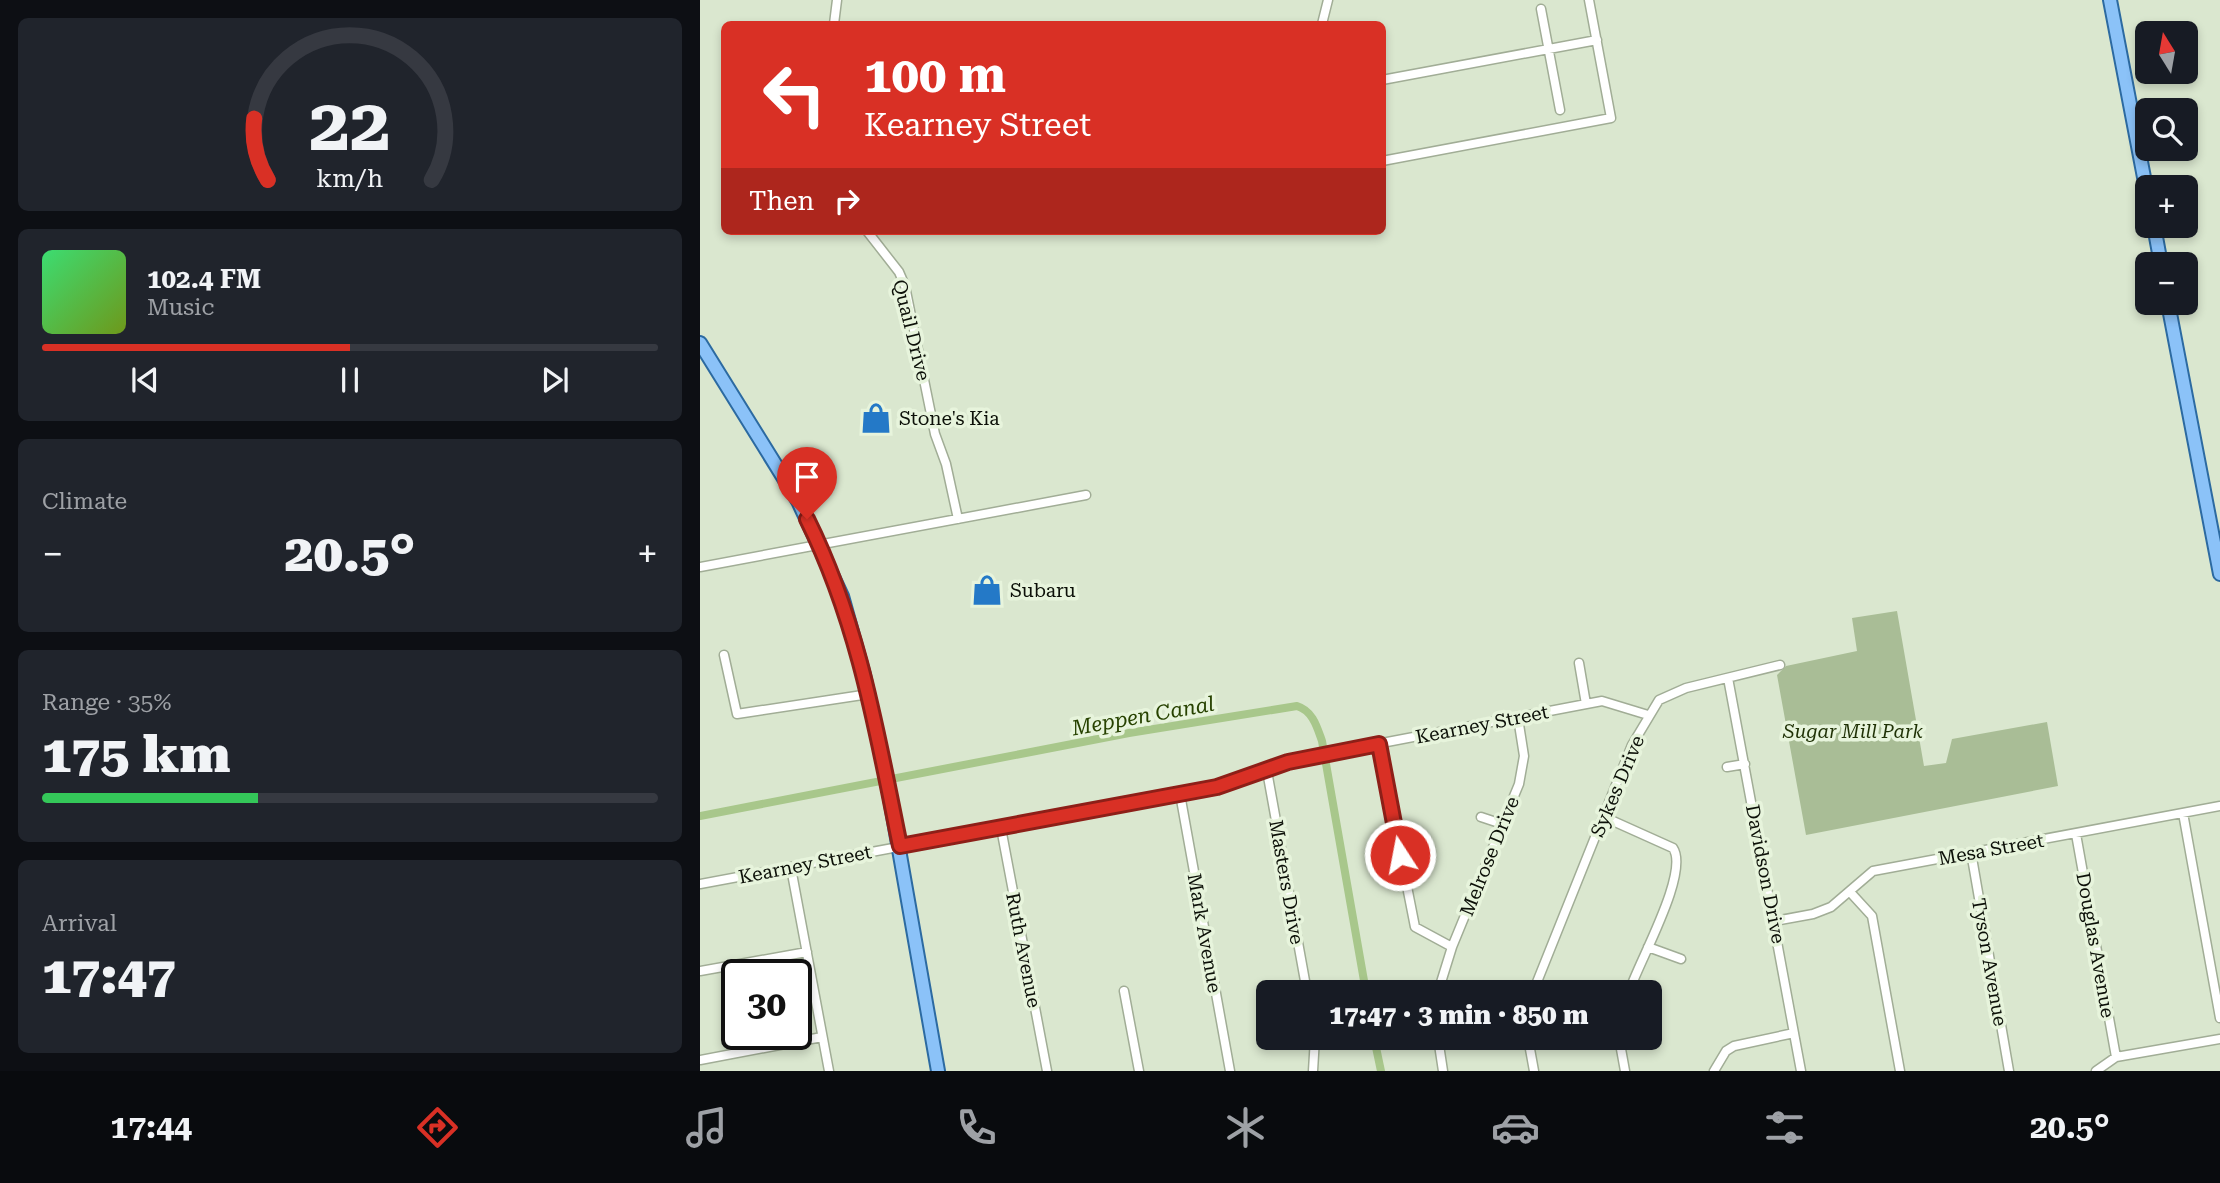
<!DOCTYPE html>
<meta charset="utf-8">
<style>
:root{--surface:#171b24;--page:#20242c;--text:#f1f3f6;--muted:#9ea1a6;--line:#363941;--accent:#d93025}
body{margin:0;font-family:"Roboto Serif",serif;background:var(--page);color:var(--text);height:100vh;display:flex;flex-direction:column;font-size:26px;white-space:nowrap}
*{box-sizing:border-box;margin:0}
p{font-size:23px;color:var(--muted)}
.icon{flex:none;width:38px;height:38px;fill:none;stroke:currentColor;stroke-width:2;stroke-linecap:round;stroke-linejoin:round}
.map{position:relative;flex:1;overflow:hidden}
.drawer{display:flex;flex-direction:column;gap:18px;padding:18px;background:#0d0f14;width:700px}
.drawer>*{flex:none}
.guide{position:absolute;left:21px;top:21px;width:665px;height:214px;border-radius:10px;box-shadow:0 4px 10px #0003;background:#d93025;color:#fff;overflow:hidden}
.needle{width:46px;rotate:349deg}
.controls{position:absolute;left:1435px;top:21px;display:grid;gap:14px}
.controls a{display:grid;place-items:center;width:63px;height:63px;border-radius:10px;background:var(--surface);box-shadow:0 4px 10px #0003;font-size:35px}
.speed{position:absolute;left:21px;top:959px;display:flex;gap:14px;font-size:35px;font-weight:700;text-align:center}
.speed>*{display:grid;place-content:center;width:91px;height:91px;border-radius:50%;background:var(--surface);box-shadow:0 4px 10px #0003;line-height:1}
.speed .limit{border:4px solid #111;border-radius:10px;background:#fff;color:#111}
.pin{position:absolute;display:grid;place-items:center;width:60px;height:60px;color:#fff;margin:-72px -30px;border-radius:50% 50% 50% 0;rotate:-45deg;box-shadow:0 0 7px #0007}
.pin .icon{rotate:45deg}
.me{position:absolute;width:77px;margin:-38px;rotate:349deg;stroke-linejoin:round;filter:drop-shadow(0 0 5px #0008)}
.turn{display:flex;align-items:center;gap:24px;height:147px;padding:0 28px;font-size:32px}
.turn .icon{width:91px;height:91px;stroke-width:2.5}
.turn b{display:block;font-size:49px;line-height:60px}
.then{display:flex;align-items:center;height:66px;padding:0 28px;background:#0003;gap:14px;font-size:26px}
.big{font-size:52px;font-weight:800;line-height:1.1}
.drawer .card{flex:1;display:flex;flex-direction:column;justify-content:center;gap:10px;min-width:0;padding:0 24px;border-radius:10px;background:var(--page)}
.drawer .dial{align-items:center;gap:0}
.dial svg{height:182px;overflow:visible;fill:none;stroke:var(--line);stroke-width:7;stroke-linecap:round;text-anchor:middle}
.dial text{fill:var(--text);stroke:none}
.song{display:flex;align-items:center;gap:21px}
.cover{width:84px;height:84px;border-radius:10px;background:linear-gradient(135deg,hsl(140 70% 55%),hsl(80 70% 35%))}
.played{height:7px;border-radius:4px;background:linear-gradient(90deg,var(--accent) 50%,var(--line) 50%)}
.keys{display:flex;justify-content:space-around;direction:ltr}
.heat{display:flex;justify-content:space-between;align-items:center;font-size:38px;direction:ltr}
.charge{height:10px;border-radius:5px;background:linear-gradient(90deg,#34c759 35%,var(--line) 0)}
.trip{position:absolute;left:556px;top:980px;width:406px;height:70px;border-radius:10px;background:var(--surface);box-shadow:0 4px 10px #0003;font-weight:800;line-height:70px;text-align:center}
.menu{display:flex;height:112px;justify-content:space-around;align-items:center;background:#090b0e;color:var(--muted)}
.menu .icon{width:49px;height:49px}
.menu .active{color:var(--accent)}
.menu b{font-size:32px;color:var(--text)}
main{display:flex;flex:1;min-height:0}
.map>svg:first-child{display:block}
</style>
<main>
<section class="drawer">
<div class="card dial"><svg viewBox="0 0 100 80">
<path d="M14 69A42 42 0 1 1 86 69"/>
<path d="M14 69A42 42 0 0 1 8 42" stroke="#d93025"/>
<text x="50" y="56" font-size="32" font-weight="700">22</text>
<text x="50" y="72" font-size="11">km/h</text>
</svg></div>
<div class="card">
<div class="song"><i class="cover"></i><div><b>102.4 FM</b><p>Music</p></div></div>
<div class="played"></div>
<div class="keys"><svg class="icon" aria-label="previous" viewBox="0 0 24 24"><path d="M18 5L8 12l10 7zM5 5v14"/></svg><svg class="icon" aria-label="pause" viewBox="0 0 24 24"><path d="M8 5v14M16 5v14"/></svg><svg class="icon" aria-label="next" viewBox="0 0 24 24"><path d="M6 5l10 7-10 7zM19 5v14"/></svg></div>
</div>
<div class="card"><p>Climate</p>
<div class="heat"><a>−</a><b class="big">20.5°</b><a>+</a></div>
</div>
<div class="card"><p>Range · 35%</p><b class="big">175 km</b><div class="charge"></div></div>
<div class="card"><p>Arrival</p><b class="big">17:47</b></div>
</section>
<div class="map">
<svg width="1520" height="1071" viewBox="0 0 1520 1071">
<rect width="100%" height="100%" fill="#dae7cf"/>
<path fill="#a9bd96" d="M1197 611 1224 766 1246 763 1252 739 1347 722 1358 786 1106 835 1077 675 1086 666 1157 651 1152 618Z"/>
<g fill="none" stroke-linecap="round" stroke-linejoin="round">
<path stroke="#a8c78b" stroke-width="8" d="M0 816 429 733 597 706C613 711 617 727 622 741L666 992
M674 1038 681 1071"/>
<defs>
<path id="street" d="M841 9 860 110
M134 24 137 0
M622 24 628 0
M682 80 897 40
M682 161 911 118 889 0
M167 231 199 272 205 286 235 434 246 464 258 519
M0 567 386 495
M24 655 37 714 169 694
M879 663 886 704
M1028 678 1101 1071
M679 744 715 927 752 947
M1027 767 1045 764
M567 771 607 992
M480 794 530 1071
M1483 813 1520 1018
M781 817 802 824
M904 817 973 848C990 873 938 963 929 992
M301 828 347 1071
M1376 834 1416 1057
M1271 852 1309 1071
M91 868 129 1071
M0 884 488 793 619 755 902 701 948 715
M1150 892 1172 916 1200 1071
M1075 921 1113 914 1131 907 1173 871 1520 806
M948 947 981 959
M0 971 107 952
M424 991 439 1071
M738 992 752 947 819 784 824 756 818 718
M833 992 932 745 959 700 986 688 1080 665
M738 1038 743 1071
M828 1038 834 1071
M919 1038 925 1071
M739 1043 769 1038
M0 1060 122 1037
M613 1071 615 1038
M1014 1071 1026 1051 1034 1046 1094 1033
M1396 1071 1416 1057 1520 1039"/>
<path id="primary" d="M1410 0 1447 193
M1454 226 1461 264
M1468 303 1520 574
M0 343 98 501 142 596 164 675 185 770 238 1071"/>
</defs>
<use href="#street" stroke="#a1ad96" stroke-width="11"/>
<use href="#primary" stroke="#2c6aa1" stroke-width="16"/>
<use href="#street" stroke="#fff" stroke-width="8"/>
<use href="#primary" stroke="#8bc2f8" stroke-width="12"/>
</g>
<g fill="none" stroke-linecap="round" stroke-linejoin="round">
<defs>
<path id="route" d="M107 519C159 624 177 733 200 846L517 787 588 762 679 744 700 855"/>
</defs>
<use href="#route" stroke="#8d1f18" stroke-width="18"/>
<use href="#route" stroke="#d93025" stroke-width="12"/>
</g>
<defs>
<symbol id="shop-bare" viewBox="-9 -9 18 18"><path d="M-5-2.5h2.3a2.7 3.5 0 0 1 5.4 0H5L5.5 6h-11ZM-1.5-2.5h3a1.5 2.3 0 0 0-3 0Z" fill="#2479c7" stroke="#e7f4dc" stroke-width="2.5" paint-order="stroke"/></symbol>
</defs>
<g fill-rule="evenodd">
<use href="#shop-bare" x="154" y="396" width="44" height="44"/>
<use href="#shop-bare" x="265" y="568" width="44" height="44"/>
</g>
<g text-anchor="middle" stroke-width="7" stroke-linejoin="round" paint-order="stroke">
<g font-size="19" fill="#0c1008" stroke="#e7f4dc">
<text transform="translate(212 330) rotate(76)" y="7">Quail Drive</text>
<text transform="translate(782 724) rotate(-11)" y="7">Kearney Street</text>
<text transform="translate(917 786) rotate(-67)" y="7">Sykes Drive</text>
<text transform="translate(1291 849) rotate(-10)" y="7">Mesa Street</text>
<text transform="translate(789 856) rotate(-68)" y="7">Melrose Drive</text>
<text transform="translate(105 864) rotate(-11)" y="7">Kearney Street</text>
<text transform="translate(1066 874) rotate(79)" y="7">Davidson Drive</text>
<text transform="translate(587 882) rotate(80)" y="7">Masters Drive</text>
<text transform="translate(505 933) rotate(80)" y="7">Mark Avenue</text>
<text transform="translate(1396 945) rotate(80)" y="7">Douglas Avenue</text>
<text transform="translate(324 950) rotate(79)" y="7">Ruth Avenue</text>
<text transform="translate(1290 962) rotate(80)" y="7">Tyson Avenue</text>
</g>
<g font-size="19" fill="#0c1008" stroke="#e7f4dc" text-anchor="start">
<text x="199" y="425">Stone's Kia</text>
<text x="310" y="597">Subaru</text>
</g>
<g font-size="19" font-style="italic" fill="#1f3105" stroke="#e7f4dc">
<text x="1153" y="738">Sugar Mill Park</text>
</g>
<g font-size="21" font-style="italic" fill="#274200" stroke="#e7f4dc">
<text transform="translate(443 716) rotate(-10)" y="7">Meppen Canal</text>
</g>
</g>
</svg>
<div class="controls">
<a><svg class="needle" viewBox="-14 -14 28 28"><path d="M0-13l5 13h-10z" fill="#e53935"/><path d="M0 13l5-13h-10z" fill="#9ea1a6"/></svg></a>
<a><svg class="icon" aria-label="search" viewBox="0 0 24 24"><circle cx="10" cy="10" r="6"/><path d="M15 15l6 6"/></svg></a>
<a>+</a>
<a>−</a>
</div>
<div class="speed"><div class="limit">30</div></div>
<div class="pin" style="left:107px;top:519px;background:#d93025"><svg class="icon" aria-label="arrive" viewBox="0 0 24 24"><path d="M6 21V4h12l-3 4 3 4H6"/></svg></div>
<svg class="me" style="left:700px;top:855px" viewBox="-20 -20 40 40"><circle r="17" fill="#d93025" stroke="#fff" stroke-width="3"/><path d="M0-11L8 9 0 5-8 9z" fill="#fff"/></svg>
<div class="trip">17:47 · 3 min · 850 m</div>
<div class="guide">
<div class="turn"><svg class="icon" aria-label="left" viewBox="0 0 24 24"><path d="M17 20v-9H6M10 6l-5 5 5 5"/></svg><div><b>100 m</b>Kearney Street</div></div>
<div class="then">Then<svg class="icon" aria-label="right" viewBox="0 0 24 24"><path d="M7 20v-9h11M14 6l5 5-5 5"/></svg></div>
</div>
</div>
</main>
<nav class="menu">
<b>17:44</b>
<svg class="icon active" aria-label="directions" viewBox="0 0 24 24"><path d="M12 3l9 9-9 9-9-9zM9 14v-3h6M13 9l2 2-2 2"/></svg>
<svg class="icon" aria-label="music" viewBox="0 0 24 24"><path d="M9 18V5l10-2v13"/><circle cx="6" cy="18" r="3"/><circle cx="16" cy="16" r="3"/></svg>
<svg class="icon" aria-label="phone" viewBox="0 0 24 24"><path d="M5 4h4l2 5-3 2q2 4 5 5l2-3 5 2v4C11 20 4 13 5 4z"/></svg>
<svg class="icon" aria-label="climate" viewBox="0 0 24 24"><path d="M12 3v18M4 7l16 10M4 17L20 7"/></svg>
<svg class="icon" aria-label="car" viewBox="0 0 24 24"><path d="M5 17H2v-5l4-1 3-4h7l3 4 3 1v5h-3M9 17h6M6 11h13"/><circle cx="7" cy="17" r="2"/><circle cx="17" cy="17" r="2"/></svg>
<svg class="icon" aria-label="filters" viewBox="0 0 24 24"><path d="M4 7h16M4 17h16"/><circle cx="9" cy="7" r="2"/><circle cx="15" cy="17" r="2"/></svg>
<b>20.5°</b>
</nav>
